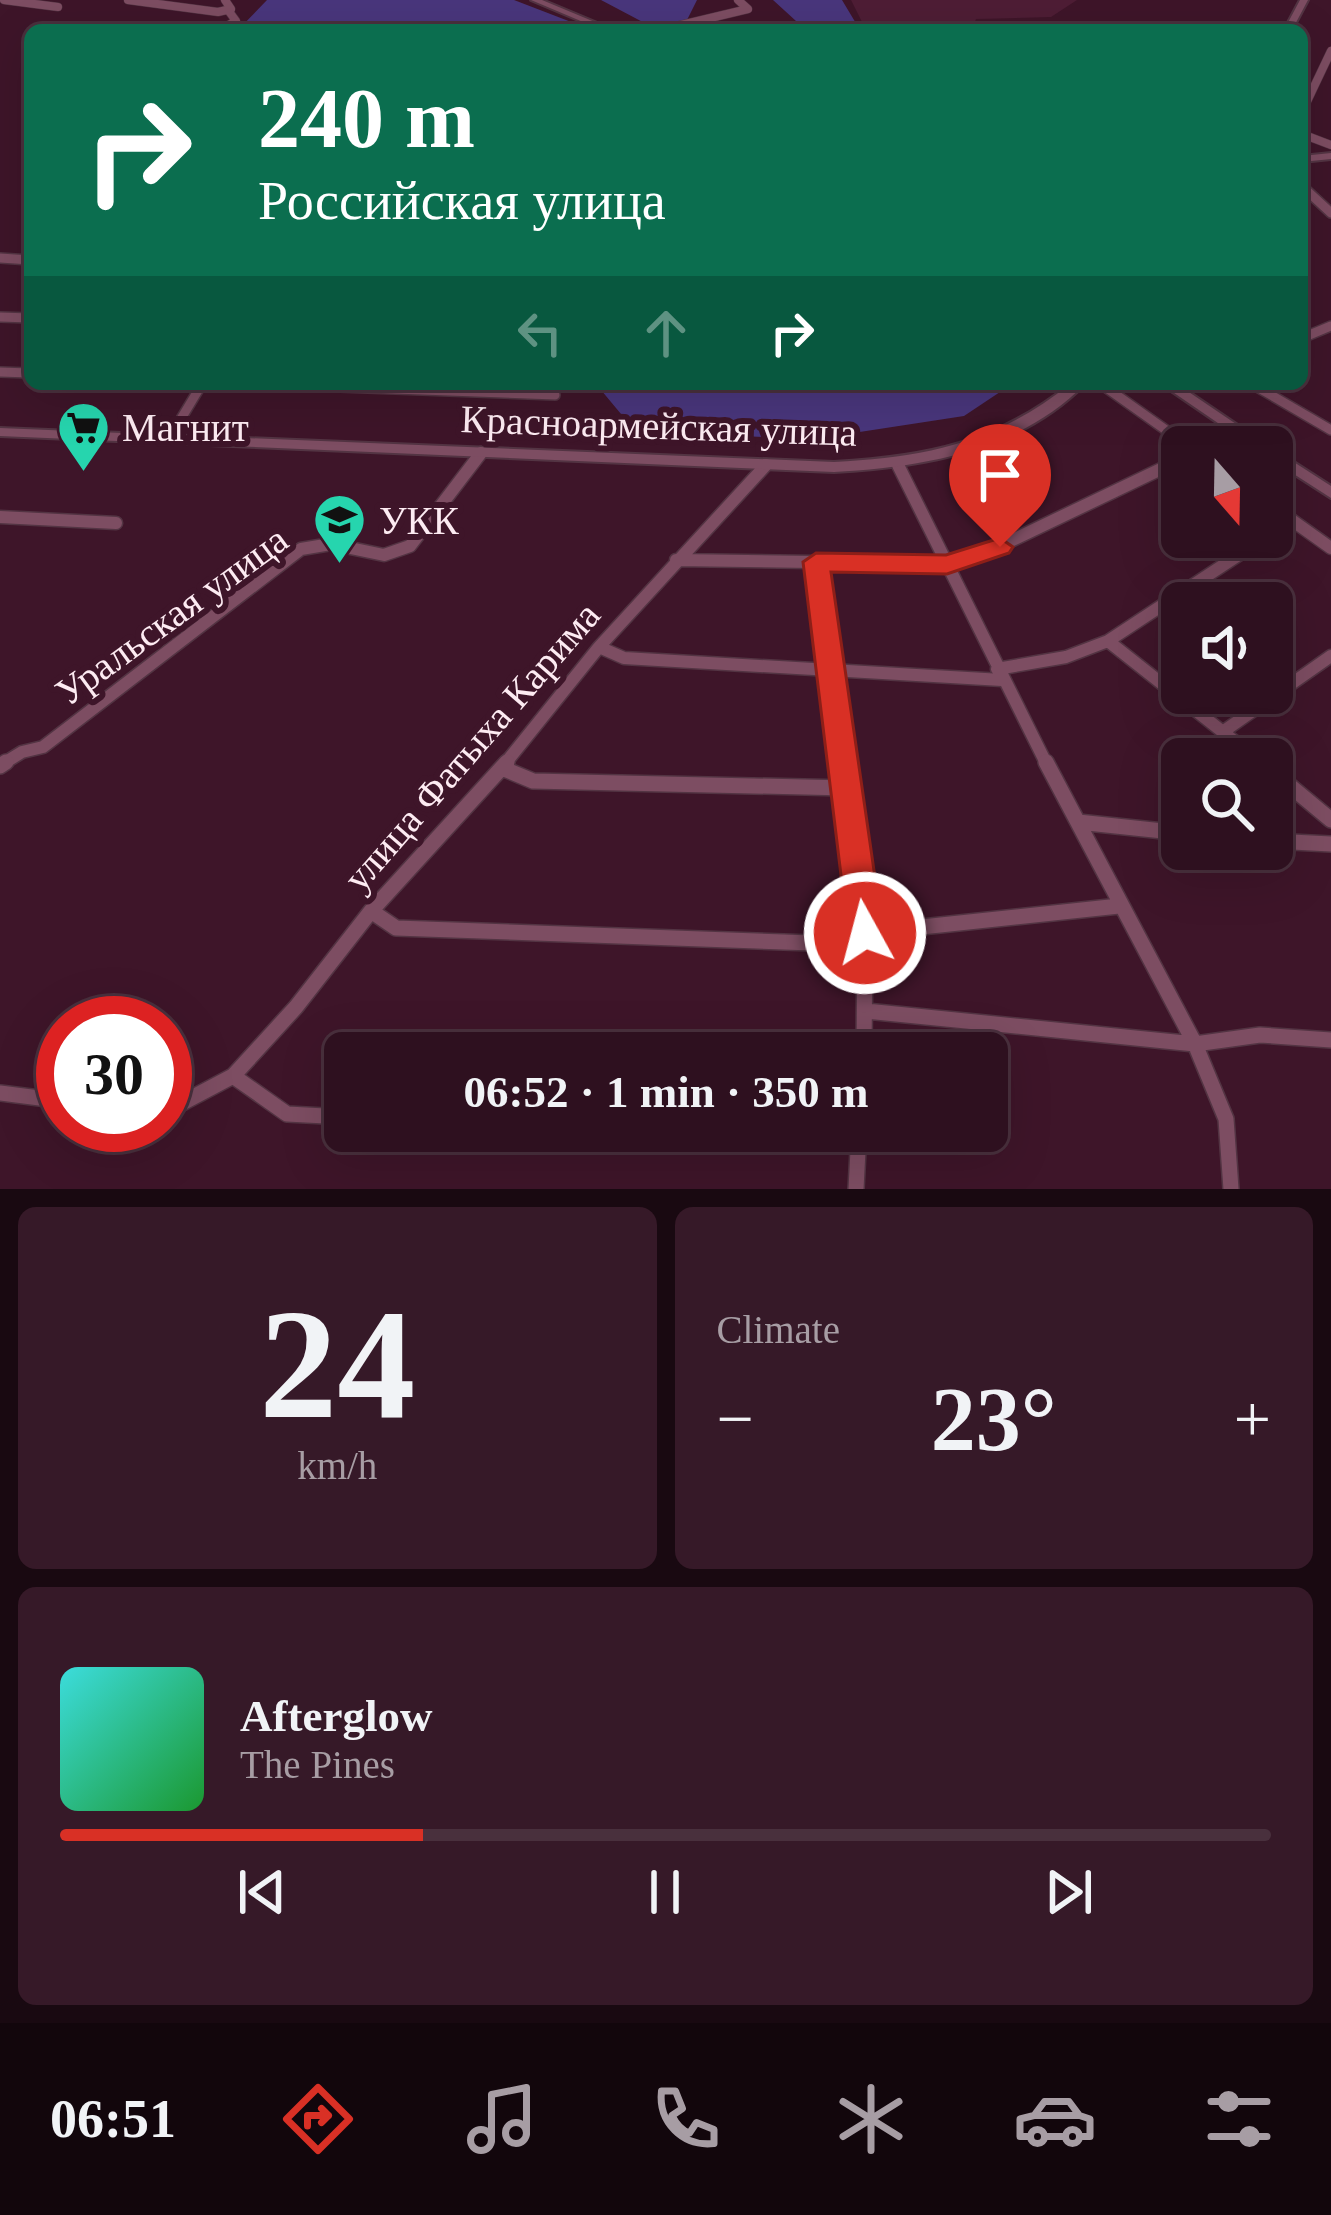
<!DOCTYPE html>
<meta charset="utf-8">
<style>
:root{--surface:#2e101f;--page:#361928;--text:#f1f3f6;--muted:#a79da4;--line:#49303d;--accent:#d93025}
body{margin:0;font-family:"Times New Roman",serif;background:var(--page);color:var(--text);height:100vh;display:flex;flex-direction:column;font-size:45px;white-space:nowrap}
*{box-sizing:border-box;margin:0}
p{font-size:39px;color:var(--muted)}
.icon{flex:none;width:66px;height:66px;fill:none;stroke:currentColor;stroke-width:2;stroke-linecap:round;stroke-linejoin:round}
.map{position:relative;height:1189px;overflow:hidden}
.sheet{display:flex;flex-direction:column;gap:18px;padding:18px;background:#190911;flex:1}
.sheet>*{flex:none}
.guide{position:absolute;left:24px;top:24px;width:1284px;height:366px;border-radius:18px;box-shadow:0 12px 48px #0002,0 0 0 3px var(--line);background:#0b6e4f;color:#fff;overflow:hidden}
.needle{width:78px;rotate:160deg}
.controls{position:absolute;left:1161px;top:426px;display:grid;gap:24px}
.controls a{display:grid;place-items:center;width:132px;height:132px;border-radius:18px;background:var(--surface);box-shadow:0 12px 48px #0002,0 0 0 3px var(--line);font-size:60px}
.speed{position:absolute;left:36px;top:996px;display:flex;gap:24px;font-size:60px;font-weight:700;text-align:center}
.speed>*{display:grid;place-content:center;width:156px;height:156px;border-radius:50%;background:var(--surface);box-shadow:0 12px 48px #0002,0 0 0 3px var(--line);line-height:1}
.speed .limit{border:18px solid #d22;background:#fff;color:#111}
.pin{position:absolute;display:grid;place-items:center;width:102px;height:102px;color:#fff;margin:-123px -51px;border-radius:50% 50% 50% 0;rotate:-45deg;box-shadow:0 0 12px #0007}
.pin .icon{rotate:45deg}
.me{position:absolute;width:132px;margin:-66px;rotate:353deg;stroke-linejoin:round;filter:drop-shadow(0 0 9px #0008)}
.turn{display:flex;align-items:center;gap:42px;height:252px;padding:0 36px;font-size:54px}
.turn .icon{width:156px;height:156px;stroke-width:2.5}
.turn b{display:block;font-size:84px;line-height:102px}
.lanes{display:flex;align-items:center;height:114px;padding:0 36px;background:#0003;justify-content:center;gap:60px;direction:ltr}
.lanes .off{opacity:.35}
.big{font-size:90px;font-weight:600;line-height:1.1}
.sheet .tile{flex:1;display:flex;flex-direction:column;justify-content:center;gap:18px;min-width:0;padding:0 42px;border-radius:18px;background:var(--page)}
.sheet .dial{align-items:center;gap:0}
.dial b{font-size:156px;line-height:1}
.song{display:flex;align-items:center;gap:36px}
.cover{width:144px;height:144px;border-radius:18px;background:linear-gradient(135deg,hsl(180 70% 55%),hsl(130 70% 35%))}
.played{height:12px;border-radius:6px;background:linear-gradient(90deg,var(--accent) 30%,var(--line) 30%)}
.keys{display:flex;justify-content:space-around;direction:ltr}
.heat{display:flex;justify-content:space-between;align-items:center;font-size:66px;direction:ltr}
.sheet .tiles{flex:1;display:grid;gap:18px;grid-template-columns:1fr 1fr}
.tile:last-child{grid-column:span 2}
.trip{position:absolute;left:324px;top:1032px;width:684px;height:120px;border-radius:18px;background:var(--surface);box-shadow:0 12px 48px #0002,0 0 0 3px var(--line);font-weight:600;line-height:120px;text-align:center}
.dock{display:flex;height:192px;justify-content:space-around;align-items:center;background:#12060c;color:var(--muted)}
.dock .icon{width:84px;height:84px}
.dock .selected{color:var(--accent)}
.dock b{font-size:54px;color:var(--text)}
.map>svg:first-child{display:block}
</style>
<div class="map">
<svg width="1331" height="1189" viewBox="0 0 1331 1189">
<rect width="100%" height="100%" fill="#3e1529"/>
<path fill="#4e1d35" d="M851 0H1077L1051 17 976 19 972 30H866Z"/>
<path fill="#49367c" d="M267 0H514L592 30H238Z
M601 0H697L687 20 654 28Z
M773 0H842L860 30H778L796 21Z
M596 384H1012L964 416 814 439 636 432Z"/>
<g fill="none" stroke-linecap="round" stroke-linejoin="round">
<defs>
<path id="street-far3" d="M4 0 58 7
M128 0 218 12 231 9 225 0
M219 30 236 21 228 10
M660 30 748 9 738 0
M1302 112 1331 51
M1302 134 1331 145
M1302 187 1307 191"/>
<path id="street-far2" d="M1304 188 1331 213
M0 258 30 260
M0 317 30 318
M1302 338 1331 326
M0 372 30 373
M259 384 555 395
M1101 384 1180 440
M1252 384 1331 430
M170 437 202 384"/>
<path id="street-far1" d="M1176 437 1190 447
M898 465 1047 765
M1272 506 1331 548
M0 517 116 523
M676 560 947 564 1000 546 1182 459
M816 562 843 765
M1108 641 1257 759
M599 647 624 658 1002 680
M997 669 1066 657 1108 641 1266 537
M1224 731 1331 656
M1 765 22 752 43 747 301 549 331 544 384 555 410 546 481 453
M504 765 599 647 766 465"/>
<path id="street" d="M842 762 865 933 864 1053
M1046 762 1195 1044 1260 1035 1331 1040
M0 766 6 762
M502 768 533 781 847 788
M1272 771 1331 820
M1078 822 1182 833
M1272 841 1331 844
M371 911 396 928 841 944 865 933 1119 906
M866 1011 1195 1044 1226 1119 1231 1189
M233 1076 296 1007 371 911 507 762
M0 1093 63 1101
M165 1112 233 1076 287 1114 345 1117
M663 1131 859 1140
M856 1189 859 1131"/>
<path id="secondary" d="M531 0H542L614 30H602Z
M1300 0H1308L1292 30H1284Z
M1331 153V159L1302 162V156Z
M1070 384H1085C1019 451 924 467 834 472L0 436V428L834 462C926 457 996 443 1070 384Z
M1161 384H1177L1270 447H1253Z
M1272 448 1331 486V498L1272 460Z"/>
</defs>
<use href="#street-far3" stroke="#533443" stroke-width="9"/>
<use href="#street-far2" stroke="#533443" stroke-width="12"/>
<use href="#street-far1" stroke="#533443" stroke-width="15"/>
<use href="#street" stroke="#533443" stroke-width="18"/>
<use href="#secondary" stroke="#533443" stroke-width="4"/>
<use href="#street-far3" stroke="#7d4d62" stroke-width="8"/>
<use href="#street-far2" stroke="#7d4d62" stroke-width="9"/>
<use href="#street-far1" stroke="#7d4d62" stroke-width="12"/>
<use href="#street" stroke="#7d4d62" stroke-width="15"/>
<use href="#secondary" fill="#7d4d62" fill-rule="evenodd"/>
</g>
<path fill="#d93025" stroke="#8d1f18" stroke-width="3" d="M1000 538 1013 547 1009 553 947 574 831 572 883 933 878 944 865 949 853 944 848 933 803 562 816 553 946 555Z"/>
<defs>
<symbol id="supermarket-pin" viewBox="-11 -11 22 30"><path d="M0 17L-7.5 6A9.5 9.5 0 1 1 7.5 6Z" fill="#26d5ae" stroke="#3e1529"/><path d="M-6-5.5h2.5l.6 2H6L4.5 2H-2.5L-4.4-4H-6ZM-1.5 3.2a1.3 1.3 0 1 0 .1 0ZM3 3.2a1.3 1.3 0 1 0 .1 0Z" fill="#111"/></symbol>
<symbol id="university-pin" viewBox="-11 -11 22 30"><path d="M0 17L-7.5 6A9.5 9.5 0 1 1 7.5 6Z" fill="#26d5ae" stroke="#3e1529"/><path d="M0-5L7-2L0 1L-7-2ZM-4 1L0 2.5L4 1V4Q0 6-4 4Z" fill="#111"/></symbol>
</defs>
<g fill-rule="evenodd">
<use href="#supermarket-pin" x="54" y="398" width="59" height="81"/>
<use href="#university-pin" x="310" y="490" width="59" height="81"/>
</g>
<g text-anchor="middle" stroke-width="12" stroke-linejoin="round" paint-order="stroke">
<g font-size="39" fill="#fdebf2" stroke="#3e1529">
<text transform="translate(659 425) rotate(2)" y="14">Красноармейская улица</text>
<text transform="translate(171 615) rotate(-36)" y="14">Уральская улица</text>
<text transform="translate(471 746) rotate(-49)" y="14">улица Фатыха Карима</text>
</g>
<g font-size="39" fill="#fdebf2" stroke="#3e1529" text-anchor="start">
<text x="122" y="441">Магнит</text>
<text x="379" y="534">УКК</text>
</g>
</g>
</svg>
<div class="controls">
<a><svg class="needle" viewBox="-14 -14 28 28"><path d="M0-13l5 13h-10z" fill="#e53935"/><path d="M0 13l5-13h-10z" fill="#a79da4"/></svg></a>
<a><svg class="icon" aria-label="sound" viewBox="0 0 24 24"><path d="M4 9h4l5-4v14l-5-4H4zM17 9q2 3 0 6"/></svg></a>
<a><svg class="icon" aria-label="search" viewBox="0 0 24 24"><circle cx="10" cy="10" r="6"/><path d="M15 15l6 6"/></svg></a>
</div>
<div class="speed"><div class="limit">30</div></div>
<div class="pin" style="left:1000px;top:547px;background:#d93025"><svg class="icon" aria-label="arrive" viewBox="0 0 24 24"><path d="M6 21V4h12l-3 4 3 4H6"/></svg></div>
<svg class="me" style="left:865px;top:933px" viewBox="-20 -20 40 40"><circle r="17" fill="#d93025" stroke="#fff" stroke-width="3"/><path d="M0-11L8 9 0 5-8 9z" fill="#fff"/></svg>
<div class="trip">06:52 · 1 min · 350 m</div>
<div class="guide">
<div class="turn"><svg class="icon" aria-label="right" viewBox="0 0 24 24"><path d="M7 20v-9h11M14 6l5 5-5 5"/></svg><div><b>240 m</b>Российская улица</div></div>
<div class="lanes"><svg class="icon off" aria-label="left" viewBox="0 0 24 24"><path d="M17 20v-9H6M10 6l-5 5 5 5"/></svg><svg class="icon off" aria-label="ahead" viewBox="0 0 24 24"><path d="M12 20V5M6 11l6-6 6 6"/></svg><svg class="icon" aria-label="right" viewBox="0 0 24 24"><path d="M7 20v-9h11M14 6l5 5-5 5"/></svg></div>
</div>
</div>
<section class="sheet">
<div class="tiles">
<div class="tile dial"><b>24</b><p>km/h</p></div>
<div class="tile"><p>Climate</p>
<div class="heat"><a>−</a><b class="big">23°</b><a>+</a></div>
</div>
<div class="tile">
<div class="song"><i class="cover"></i><div><b>Afterglow</b><p>The Pines</p></div></div>
<div class="played"></div>
<div class="keys"><svg class="icon" aria-label="previous" viewBox="0 0 24 24"><path d="M18 5L8 12l10 7zM5 5v14"/></svg><svg class="icon" aria-label="pause" viewBox="0 0 24 24"><path d="M8 5v14M16 5v14"/></svg><svg class="icon" aria-label="next" viewBox="0 0 24 24"><path d="M6 5l10 7-10 7zM19 5v14"/></svg></div>
</div>
</div>
</section>
<nav class="dock">
<b>06:51</b>
<svg class="icon selected" aria-label="directions" viewBox="0 0 24 24"><path d="M12 3l9 9-9 9-9-9zM9 14v-3h6M13 9l2 2-2 2"/></svg>
<svg class="icon" aria-label="music" viewBox="0 0 24 24"><path d="M9 18V5l10-2v13"/><circle cx="6" cy="18" r="3"/><circle cx="16" cy="16" r="3"/></svg>
<svg class="icon" aria-label="phone" viewBox="0 0 24 24"><path d="M5 4h4l2 5-3 2q2 4 5 5l2-3 5 2v4C11 20 4 13 5 4z"/></svg>
<svg class="icon" aria-label="climate" viewBox="0 0 24 24"><path d="M12 3v18M4 7l16 10M4 17L20 7"/></svg>
<svg class="icon" aria-label="car" viewBox="0 0 24 24"><path d="M5 17H2v-5l4-1 3-4h7l3 4 3 1v5h-3M9 17h6M6 11h13"/><circle cx="7" cy="17" r="2"/><circle cx="17" cy="17" r="2"/></svg>
<svg class="icon" aria-label="filters" viewBox="0 0 24 24"><path d="M4 7h16M4 17h16"/><circle cx="9" cy="7" r="2"/><circle cx="15" cy="17" r="2"/></svg>
</nav>
